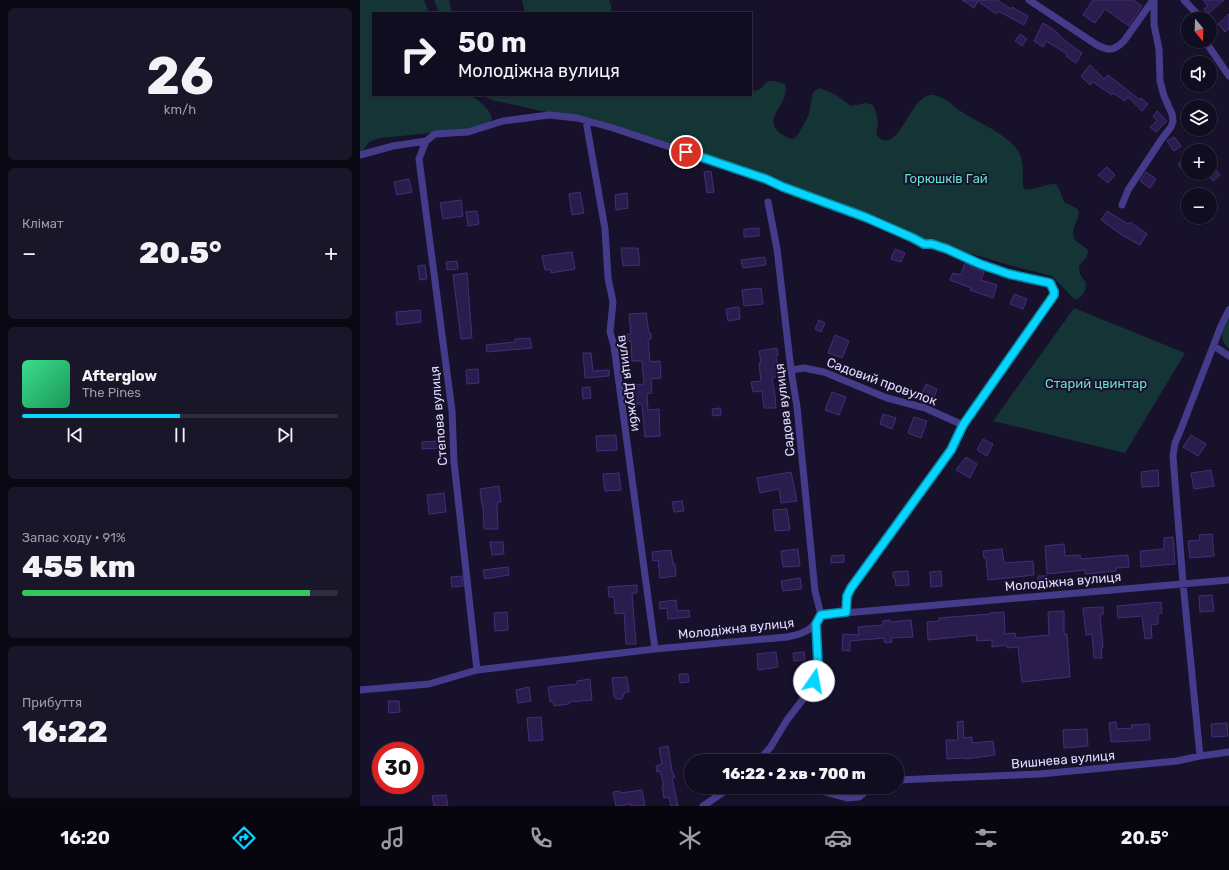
<!DOCTYPE html>
<html lang="uk">
<meta charset="utf-8">
<style>
:root{--surface:#110d20;--page:#1a1629;--text:#f1f3f6;--muted:#9c9ca5;--line:#302d3e;--accent:#07d4ff}
body{margin:0;font-family:Rubik,sans-serif;background:var(--page);color:var(--text);height:100vh;display:flex;flex-direction:column;font-size:15px;white-space:nowrap}
*{box-sizing:border-box;margin:0}
p{font-size:13px;color:var(--muted)}
.icon{flex:none;width:22px;height:22px;fill:none;stroke:currentColor;stroke-width:2;stroke-linecap:round;stroke-linejoin:round}
.map{position:relative;flex:1;overflow:hidden}
.details{display:flex;flex-direction:column;gap:8px;padding:8px;background:#090712;width:360px}
.details>*{flex:none}
.banner{position:absolute;left:12px;top:12px;width:380px;height:84px;border-radius:0px;box-shadow:0 1px 3px #0004,0 0 0 1px var(--line);background:#110d20;color:var(--text);overflow:hidden}
.needle{width:26px;rotate:161deg}
.tools{position:absolute;left:821px;top:12px;display:grid;gap:8px}
.tools a{display:grid;place-items:center;width:36px;height:36px;border-radius:50%;background:var(--surface);box-shadow:0 1px 3px #0004,0 0 0 1px var(--line);font-size:20px}
.speed{position:absolute;left:12px;top:742px;display:flex;gap:8px;font-size:20px;font-weight:700;text-align:center}
.speed>*{display:grid;place-content:center;width:52px;height:52px;border-radius:50%;background:var(--surface);box-shadow:0 1px 3px #0004,0 0 0 1px var(--line);line-height:1}
.speed .limit{border:6px solid #d22;background:#fff;color:#111}
.pin{position:absolute;display:grid;place-items:center;width:34px;height:34px;color:#fff;margin:-17px;border:2px solid #fff;border-radius:50%;box-shadow:0 1px 4px #0007}
.me{position:absolute;width:44px;margin:-22px;rotate:12deg;stroke-linejoin:round;filter:drop-shadow(0 0 3px #0008)}
.turn{display:flex;align-items:center;gap:14px;height:84px;padding:0 20px;font-size:18px}
.turn .icon{width:52px;height:52px;stroke-width:2.5}
.turn b{display:block;font-size:28px;line-height:34px}
.big{font-size:30px;font-weight:800;line-height:1.1}
.details .tile{flex:1;display:flex;flex-direction:column;justify-content:center;gap:6px;min-width:0;padding:0 14px;border-radius:6px;background:var(--page)}
.details .dial{align-items:center;gap:0}
.dial b{font-size:52px;line-height:1}
.song{display:flex;align-items:center;gap:12px}
.cover{width:48px;height:48px;border-radius:6px;background:linear-gradient(135deg,hsl(150 70% 55%),hsl(150 70% 35%))}
.played{height:4px;border-radius:2px;background:linear-gradient(90deg,var(--accent) 50%,var(--line) 50%)}
.keys{display:flex;justify-content:space-around;direction:ltr}
.heat{display:flex;justify-content:space-between;align-items:center;font-size:22px;direction:ltr}
.charge{height:6px;border-radius:3px;background:linear-gradient(90deg,#34c759 91%,var(--line) 0)}
.trip{position:absolute;left:324px;top:754px;width:220px;height:40px;border-radius:20px;background:var(--surface);box-shadow:0 1px 3px #0004,0 0 0 1px var(--line);font-weight:800;line-height:40px;text-align:center}
.dock{display:flex;height:64px;justify-content:space-around;align-items:center;background:#07050d;color:var(--muted)}
.dock .icon{width:28px;height:28px}
.dock .active{color:var(--accent)}
.dock b{font-size:18px;color:var(--text)}
main{display:flex;flex:1;min-height:0}
.map>svg:first-child{display:block}
</style>
<main>
<section class="details">
<div class="tile dial"><b>26</b><p>km/h</p></div>
<div class="tile"><p>Клімат</p>
<div class="heat"><a>−</a><b class="big">20.5°</b><a>+</a></div>
</div>
<div class="tile">
<div class="song"><i class="cover"></i><div><b>Afterglow</b><p>The Pines</p></div></div>
<div class="played"></div>
<div class="keys"><svg class="icon" aria-label="previous" viewBox="0 0 24 24"><path d="M18 5L8 12l10 7zM5 5v14"/></svg><svg class="icon" aria-label="pause" viewBox="0 0 24 24"><path d="M8 5v14M16 5v14"/></svg><svg class="icon" aria-label="next" viewBox="0 0 24 24"><path d="M6 5l10 7-10 7zM19 5v14"/></svg></div>
</div>
<div class="tile"><p>Запас ходу · 91%</p><b class="big">455 km</b><div class="charge"></div></div>
<div class="tile"><p>Прибуття</p><b class="big">16:22</b></div>
</section>
<div class="map">
<svg width="869" height="806" viewBox="0 0 869 806">
<rect width="100%" height="100%" fill="#17112b"/>
<path fill="#143436" d="M0 0H64L69 13H13V95H111C118 101 130 108 132 118L129 124 123 128 20 138C3 143 10 145 0 153Z
M74 0H89L92 13H79Z
M162 0H249L251 4V13H165Z
M408 81H415L425 84C429 96 418 107 414 117 410 129 424 137 433 139L438 135 449 114 453 92 460 88 476 95 491 106 506 103 513 105C516 111 518 119 518 125 517 128 516 132 517 135 518 137 521 140 524 140 541 144 551 98 570 95 574 94 580 97 584 99 590 102 594 107 599 110 615 121 648 134 658 151 665 162 662 174 663 186L665 189C675 191 685 183 696 184L700 191 704 202 718 209C722 218 708 230 715 240 719 244 724 246 728 250L727 257 719 266 720 274 726 283C726 290 723 296 717 299H714L692 276 649 265 578 244 474 205 442 195 408 175 396 170 299 141 195 114 132 100 122 95H391V90C400 93 402 86 408 81Z
M714 308 825 353 765 453 633 421Z
M869 318V349C858 338 862 331 869 318Z"/>
<path fill="#2a1d4d" stroke="#432e79" d="M602 0H637L651 9 652 7 668 16 664 25 638 11 636 14 618 1 614 8Z
M733 0H773L782 6 769 26 745 9 735 23 723 15Z
M843 0H864L848 14 844 9 848 6Z
M869 14V29L865 32 858 24Z
M683 23 693 29 704 40 722 53 716 63 706 56 707 54 686 41 683 47 674 41Z
M660 34 667 39 662 46 655 41Z
M730 65 744 79 748 75 780 100 781 98 788 104 782 111 768 97 765 101 753 93 752 95 733 82 730 85 721 76Z
M797 111 807 121 796 132 790 127 797 121 793 116Z
M814 137 821 146 814 151 807 141Z
M824 158 828 163V177L818 164Z
M850 163 860 175 853 181 850 177Z
M747 167 755 175 748 183 738 175Z
M351 171 354 192 347 193 344 172Z
M786 172 796 179 790 188 780 181Z
M49 179 52 192 37 195 34 182Z
M220 192 224 213 212 215 209 194Z
M267 193 268 208 256 210 255 195Z
M101 200 103 216 83 219 80 203Z
M117 211 119 224 108 226 106 212Z
M747 211 768 224 770 222 787 234 780 245 762 235 741 220Z
M399 228V236L384 237V229Z
M261 248H278L280 265 263 266Z
M535 249 545 253 541 262 531 259Z
M212 252 215 269 191 273V270H185L182 256Z
M405 257 406 265 383 268 381 260Z
M97 261 98 269 87 270 86 262Z
M605 263 612 266 611 267 624 272 621 280 637 285 633 298 610 290 611 288 590 280 593 273 601 275Z
M65 265 67 279 60 280 58 266Z
M107 273 112 338 101 339 93 275Z
M401 288 403 304 384 306 382 290Z
M654 294 667 299 663 309 650 304Z
M379 307 380 319 368 321 366 309Z
M60 310 61 322 37 325 36 312Z
M286 313 289 333H291V339L288 340 290 362 300 361 301 378 291 379 292 393 287 394 288 410 299 409 300 436 285 437 282 404H273L272 385 284 384 282 361H272L271 341H267V334H271L269 314Z
M459 320 465 323 461 332 455 329Z
M475 335 489 341 482 358 468 353Z
M170 338 172 348 127 352 126 345 155 342V339Z
M417 348 418 355 416 356 419 376 412 378 415 395 416 408H404L402 391 393 392 391 382 401 381 399 363H401L399 351Z
M223 353H231L233 371 249 370V376L225 378Z
M118 369 119 383 107 384 106 370Z
M566 384 577 389 573 400 561 395Z
M230 387 231 398 223 399 222 388Z
M472 392 486 397 479 415 465 410Z
M360 408 361 415 353 416 352 409Z
M523 414 536 418 532 429 520 424Z
M554 417 567 421 561 438 548 433Z
M256 435 257 450 237 451 236 436Z
M831 435 846 444 838 456 823 447Z
M623 439 633 444 627 456 617 450Z
M77 441 78 448 62 449V442Z
M606 457 617 464 610 478 596 470Z
M798 470 799 486 782 487 781 472Z
M851 470 854 486 834 489 831 473Z
M431 472 437 501 421 503 419 489 400 493 397 478Z
M259 473 261 490 245 491 243 474Z
M139 486 141 502 137 503 138 529H124L123 505H122L120 489Z
M84 493 86 512 69 514 67 495Z
M322 501 324 511 314 512 312 502Z
M427 509 430 530 415 531 413 510Z
M852 534 854 556 830 558 828 541 840 540 839 535Z
M813 537 815 564 781 567 780 551 804 549V538Z
M130 542H143L144 554 132 555Z
M704 544 705 556 720 555 721 559 768 555 769 567 756 568V571L725 574V570L687 574 685 546Z
M438 549 440 566 423 567 421 551Z
M642 549 644 563 673 561 674 575 628 580 626 558H624L623 551Z
M311 550 313 564H315L316 576 300 578 298 560 293 561 292 552Z
M484 555V562L471 563V556Z
M148 567 149 575 125 579 123 570Z
M548 571 549 585 536 586 535 578H533V572Z
M581 571 582 586 571 587 570 572Z
M102 576 103 586 92 587 91 577Z
M678 576H687L688 582 678 583Z
M440 578 442 589 423 591 421 581Z
M277 585V593H272L276 644H266L264 613 255 614 254 597H249L248 587Z
M852 595 854 611 840 612 839 596Z
M316 600 317 611 329 610 330 617 308 619 307 608 300 609 299 602Z
M801 602 802 613 798 614V624L791 625 792 638 785 639 782 616 758 618 757 606Z
M743 607V614L740 615 743 648H741L742 658H734L732 634 726 635 723 608Z
M704 611V634H707L710 677 662 682 658 647 647 648V645L632 647V640L617 641 616 635 568 640 567 622 579 621V618L630 614V613L644 612 645 634 655 633 656 638 689 635 688 612Z
M147 612 148 630 135 631 134 613Z
M530 620V622L551 620 553 637 531 638 532 642 525 643 524 638 490 641V651L482 650 483 634 499 635 498 627 523 625V621Z
M416 652 418 667 398 670 397 654Z
M444 652 445 660 434 661 433 653Z
M319 674H328L329 682 320 683Z
M267 677 269 692H265L262 699H256L254 696 252 678Z
M230 679 232 700 209 702V704L194 706 193 701 190 702 188 687 217 684V681Z
M169 687 171 701 158 703 156 690Z
M28 701H39L40 712 29 713Z
M181 717 183 740 169 741 167 718Z
M603 721 604 738 612 737V743L633 741 635 755 606 759V758L587 759 586 740H598L597 722Z
M756 722 757 729 772 728 771 725 789 724 790 740 751 742 749 723Z
M867 723 868 736 852 737 851 724Z
M727 729 728 746 704 748 703 730Z
M308 746 312 771 315 777 312 778 318 806H311L309 797 304 798 302 786H304L300 771 297 772 296 766 302 764 299 748Z
M282 790 285 806H271V804L256 806 253 792 260 791V793Z
M86 795 88 806H74L72 796Z"/>
<g fill="none" stroke-linecap="round" stroke-linejoin="round">
<path stroke="#443c8b" stroke-width="7" d="M669 0 737 45C749 51 754 51 764 41L793 0
M824 0 838 15 837 19
M845 41 869 76
M226 121 245 229 248 278 253 302 250 332 254 346 295 649
M0 155 33 146 66 141
M408 202 417 249 431 370 437 407 455 591 461 615
M762 205 768 190 801 140 811 127 813 121 812 114 804 96 800 81 799 49 794 25V0
M854 346 869 356
M431 370 444 368 464 372 527 398 565 408 603 425
M117 670 94 462 92 411 59 159 66 141 75 134 108 132 143 121 189 115 217 118 253 128 406 179 423 187 505 217 553 238 564 244H571L587 249 620 264 649 274 690 283 694 291V295L603 425 591 450 491 589 487 596 486 612
M0 690 69 684 117 670 295 649 427 637C443 634 453 630 461 615L869 580
M840 756 823 583 813 456 815 443 821 429 861 326 869 310
M398 761 410 748 427 720 450 690 454 681 458 663 456 624
M537 780 680 774 817 761 840 756 869 752
M447 787 488 798 499 797 511 787
M343 806 371 787"/>
</g>
<g fill="none" stroke-linecap="round" stroke-linejoin="round">
<defs>
<path id="route" d="M326 152 406 179 423 187 505 217 553 238 564 244H572L587 249 620 264 649 274 690 283 694 291V295L603 425 591 450 491 588 487 596 486 612 461 615 456 624 458 663 454 681"/>
</defs>
<use href="#route" stroke="#058aa6" stroke-width="10"/>
<use href="#route" stroke="#07d4ff" stroke-width="7"/>
</g>
<g text-anchor="middle" stroke-width="4" stroke-linejoin="round" paint-order="stroke">
<g font-size="13" fill="#64e2cc" stroke="#17112b">
<text x="586" y="183">Горюшків Гай</text>
<text x="736" y="388">Старий цвинтар</text>
</g>
<g font-size="13" fill="#e2dbff" stroke="#17112b">
<text transform="translate(522 381) rotate(20)" y="5">Садовий провулок</text>
<text transform="translate(270 383) rotate(82)" y="5">вулиця Дружби</text>
<text transform="translate(424 410) rotate(-97)" y="5">Садова вулиця</text>
<text transform="translate(78 416) rotate(-95)" y="5">Степова вулиця</text>
<text transform="translate(703 581) rotate(-5)" y="5">Молодіжна вулиця</text>
<text transform="translate(376 628) rotate(-6)" y="5">Молодіжна вулиця</text>
<text transform="translate(703 759) rotate(-5)" y="5">Вишнева вулиця</text>
</g>
</g>
</svg>
<div class="tools">
<a><svg class="needle" viewBox="-14 -14 28 28"><path d="M0-13l5 13h-10z" fill="#e53935"/><path d="M0 13l5-13h-10z" fill="#9c9ca5"/></svg></a>
<a><svg class="icon" aria-label="sound" viewBox="0 0 24 24"><path d="M4 9h4l5-4v14l-5-4H4zM17 9q2 3 0 6"/></svg></a>
<a><svg class="icon" aria-label="layers" viewBox="0 0 24 24"><path d="M12 4l9 5-9 5-9-5zM3 14l9 5 9-5"/></svg></a>
<a>+</a>
<a>−</a>
</div>
<div class="speed"><div class="limit">30</div></div>
<div class="pin" style="left:326px;top:152px;background:#d93025"><svg class="icon" aria-label="arrive" viewBox="0 0 24 24"><path d="M6 21V4h12l-3 4 3 4H6"/></svg></div>
<svg class="me" style="left:454px;top:681px" viewBox="-20 -20 40 40"><circle r="19" fill="#fff"/><path d="M0-13L10 11 0 6-10 11z" fill="#07d4ff"/></svg>
<div class="trip">16:22 · 2 хв · 700 m</div>
<div class="banner">
<div class="turn"><svg class="icon" aria-label="right" viewBox="0 0 24 24"><path d="M7 20v-9h11M14 6l5 5-5 5"/></svg><div><b>50 m</b>Молодіжна вулиця</div></div>
</div>
</div>
</main>
<nav class="dock">
<b>16:20</b>
<svg class="icon active" aria-label="directions" viewBox="0 0 24 24"><path d="M12 3l9 9-9 9-9-9zM9 14v-3h6M13 9l2 2-2 2"/></svg>
<svg class="icon" aria-label="music" viewBox="0 0 24 24"><path d="M9 18V5l10-2v13"/><circle cx="6" cy="18" r="3"/><circle cx="16" cy="16" r="3"/></svg>
<svg class="icon" aria-label="phone" viewBox="0 0 24 24"><path d="M5 4h4l2 5-3 2q2 4 5 5l2-3 5 2v4C11 20 4 13 5 4z"/></svg>
<svg class="icon" aria-label="climate" viewBox="0 0 24 24"><path d="M12 3v18M4 7l16 10M4 17L20 7"/></svg>
<svg class="icon" aria-label="car" viewBox="0 0 24 24"><path d="M5 17H2v-5l4-1 3-4h7l3 4 3 1v5h-3M9 17h6M6 11h13"/><circle cx="7" cy="17" r="2"/><circle cx="17" cy="17" r="2"/></svg>
<svg class="icon" aria-label="filters" viewBox="0 0 24 24"><path d="M4 7h16M4 17h16"/><circle cx="9" cy="7" r="2"/><circle cx="15" cy="17" r="2"/></svg>
<b>20.5°</b>
</nav>
